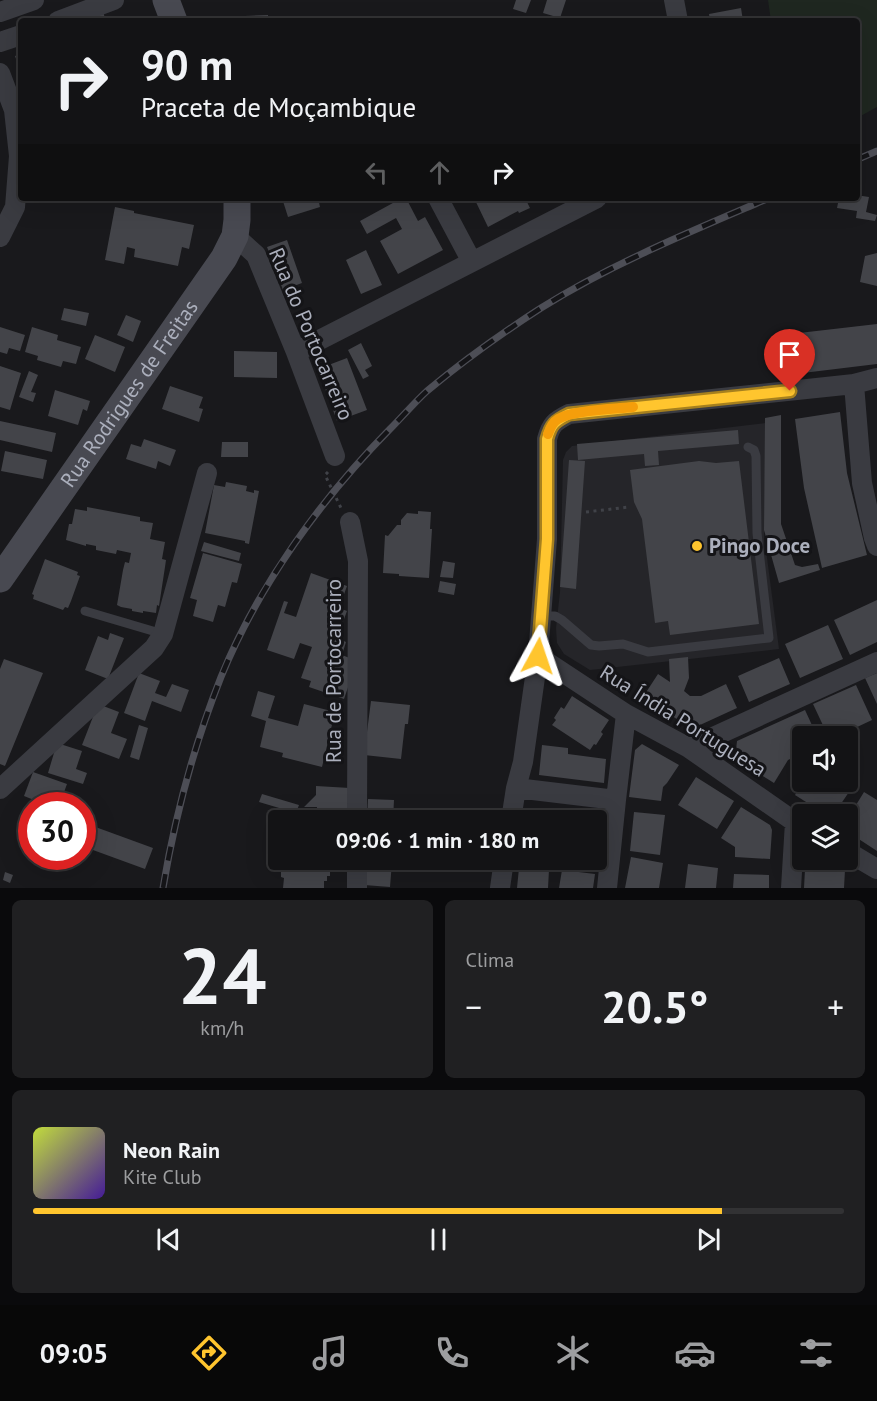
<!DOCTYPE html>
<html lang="pt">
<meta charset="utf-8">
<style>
:root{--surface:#131315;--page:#202022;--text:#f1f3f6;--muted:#9d9ea0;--line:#323234;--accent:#ffc52e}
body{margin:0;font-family:"PT Sans",sans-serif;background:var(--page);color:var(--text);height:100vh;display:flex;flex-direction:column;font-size:22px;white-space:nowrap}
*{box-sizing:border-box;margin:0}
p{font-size:20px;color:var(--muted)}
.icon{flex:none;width:33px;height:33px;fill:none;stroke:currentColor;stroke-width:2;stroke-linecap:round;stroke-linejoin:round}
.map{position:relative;height:888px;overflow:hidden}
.side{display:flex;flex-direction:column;gap:12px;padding:12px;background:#0a0a0c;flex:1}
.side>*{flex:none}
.banner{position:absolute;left:18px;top:18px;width:842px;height:183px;border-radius:6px;box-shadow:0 6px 24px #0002,0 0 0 2px var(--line);background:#131315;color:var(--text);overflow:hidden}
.controls{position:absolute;left:792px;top:726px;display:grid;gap:12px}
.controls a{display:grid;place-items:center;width:66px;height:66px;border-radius:6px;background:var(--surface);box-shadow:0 6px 24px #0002,0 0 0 2px var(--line);font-size:30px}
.speed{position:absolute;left:18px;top:792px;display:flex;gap:12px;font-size:30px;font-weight:700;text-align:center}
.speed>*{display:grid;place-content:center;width:78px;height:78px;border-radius:50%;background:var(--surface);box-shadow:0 6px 24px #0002,0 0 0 2px var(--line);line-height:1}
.speed .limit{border:9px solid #d22;background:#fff;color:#111}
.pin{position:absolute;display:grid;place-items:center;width:51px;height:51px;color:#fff;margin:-62px -26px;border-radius:50% 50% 50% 0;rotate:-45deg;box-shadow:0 0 6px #0007}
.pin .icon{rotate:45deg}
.me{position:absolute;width:66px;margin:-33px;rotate:5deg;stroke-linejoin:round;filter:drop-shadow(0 0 4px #0008)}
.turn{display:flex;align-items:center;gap:21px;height:126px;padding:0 24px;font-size:27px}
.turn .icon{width:78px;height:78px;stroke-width:2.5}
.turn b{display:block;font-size:42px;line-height:51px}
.lanes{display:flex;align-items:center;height:57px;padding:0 24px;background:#0003;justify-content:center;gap:30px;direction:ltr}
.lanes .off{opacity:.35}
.big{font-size:45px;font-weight:600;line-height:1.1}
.side .widget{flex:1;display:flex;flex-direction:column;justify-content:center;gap:9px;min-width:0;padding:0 21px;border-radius:9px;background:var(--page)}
.side .dial{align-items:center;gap:0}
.dial b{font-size:78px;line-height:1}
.song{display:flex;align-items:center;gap:18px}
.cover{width:72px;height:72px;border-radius:9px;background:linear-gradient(135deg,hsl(70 70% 55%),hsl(260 70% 35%))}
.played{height:6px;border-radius:3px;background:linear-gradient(90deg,var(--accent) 85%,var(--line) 85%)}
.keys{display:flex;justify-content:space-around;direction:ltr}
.heat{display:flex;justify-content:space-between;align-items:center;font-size:33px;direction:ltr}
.side .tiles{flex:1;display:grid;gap:12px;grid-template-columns:1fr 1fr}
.widget:last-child{grid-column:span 2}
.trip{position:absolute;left:268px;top:810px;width:339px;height:60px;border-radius:6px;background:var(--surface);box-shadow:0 6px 24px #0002,0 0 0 2px var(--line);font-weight:600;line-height:60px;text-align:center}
.dock{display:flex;height:96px;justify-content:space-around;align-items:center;background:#080808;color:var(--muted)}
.dock .icon{width:42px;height:42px}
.dock .active{color:var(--accent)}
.dock b{font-size:27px;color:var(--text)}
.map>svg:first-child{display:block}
</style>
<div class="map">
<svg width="877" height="888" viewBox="0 0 877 888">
<rect width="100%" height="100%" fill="#19191c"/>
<path fill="#252529" d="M766 423 764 535 779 649 590 670 564 654 557 643 556 628 560 592 563 460 566 452 572 446Z"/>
<path fill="#1f2720" d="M768 0H877V107L857 118 856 21H771Z"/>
<path fill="#434449" d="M516 0H531L526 13 513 9Z
M547 0H566L560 18 543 13Z
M741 8 743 21H710L709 14Z
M103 12 106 21H78Z
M268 15V21H245V16Z
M231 18 232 21H187L186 19Z
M21 54V73L15 56Z
M856 195 869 197 866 212 877 215 875 221 856 218 857 211 837 208 839 198H856Z
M282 198H318L320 207 288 217Z
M402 198H406L418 221 425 217 443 250 398 274 380 241 402 229 396 218 367 234 360 221Z
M474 198H525L530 208 519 213 518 211 488 227Z
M115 207 134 211V213L194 225 189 249 182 247 178 266 134 257 135 249 127 247 124 264 105 260Z
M287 240 302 283 283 290 267 247Z
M366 250 382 285 361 294 346 260Z
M877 253V286L860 282 865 256Z
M64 308 89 313 86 326 61 320Z
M126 315 141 321 133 342 117 335Z
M877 324V364L778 376 773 336Z
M0 327 25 335 20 351 9 348 7 354 0 352Z
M32 327 58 335 57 340 81 347 76 364 63 361 61 367 37 360 38 356 25 352Z
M95 335 125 347 115 372 85 359Z
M361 343 372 366 365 370 369 376 363 379 348 350Z
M234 351 277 352V378L234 377Z
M347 358 367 410 337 421 318 369Z
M0 366 21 373 10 410 0 407Z
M29 371 38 375 31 392 36 393 33 402 19 397Z
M170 386 203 397 199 408 203 409 199 422 162 409Z
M55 390 90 401 87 411 83 409 78 425 48 416Z
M840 412 847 473 867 555 822 568 804 488 795 419Z
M781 415V524L795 565 802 567 818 564 820 570 779 583 764 530 765 418Z
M0 421 56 433 52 452 0 440Z
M738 430 739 444 658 451 659 465 645 466 644 454 578 460 577 444Z
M144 439 176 450 170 466 158 461 156 469 126 459 131 444 141 447Z
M222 442H248V457H221Z
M5 451 47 460 43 479 1 471Z
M569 460 585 461 576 589 560 587Z
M699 461 716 463 739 461 759 624 670 635 668 621 655 623 642 519 634 502 630 470Z
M226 482 247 486 246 491 254 493V490L259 491 249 544 245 543V541L205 533 214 485 225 487Z
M87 507 140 517V521L153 523 150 539 165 542 162 559 166 560 165 567 159 606 157 605 156 613 143 611V613L132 611V609L121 607 117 605 123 570 125 562 129 563 131 553 117 550 116 554 96 550V546L86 544V546L66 540 69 524H72L75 509 87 511Z
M418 511 431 512 430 529H432L429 578 399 576V574L383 573 385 535 388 536 397 525H401V520L407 513 418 514Z
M204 542 241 553 239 561 201 551Z
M203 553 242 564 237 583 232 582 225 607 218 605 213 622 193 616 197 600 190 598Z
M45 559 78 572 77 575 80 576 71 601 68 608 65 607 63 610 33 599 34 595 32 594Z
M443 561 455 563 453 578 440 577Z
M311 573 347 586 339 608 347 611 337 638 346 642 342 655 357 661 344 699 309 687 311 681 301 678 312 647 300 643 294 659 267 650 284 601 288 602 284 613 296 617Z
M440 581 456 584 454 595 438 592Z
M877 600V642L850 655 834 620Z
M828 625 843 659 800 678 785 644Z
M110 633 124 638 108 679 85 670 98 636 108 640Z
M688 657 689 678 684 691 690 696H701L726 684 737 708 700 725H686L643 697 658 674 670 682 669 659Z
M779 658 790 684 749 702 738 676Z
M4 659 43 673 5 766 0 764V669Z
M139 673 160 681 155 693 166 697 172 684 189 690 181 712 152 701 145 721 124 713Z
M877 673V704L865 678Z
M856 685 872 720 838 736H828L813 704Z
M258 691 275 696 268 718 298 726 304 704 335 712 322 767 282 757 283 753 260 747 266 721 251 716Z
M572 696 609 720 601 732 603 734 596 745 594 744 590 750 552 725 556 720 554 718 561 707 564 709Z
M371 701 410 705 408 724H405L401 759 364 755Z
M98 704 119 712 111 733 127 739 119 759 82 745Z
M805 710 817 736H802V753L788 760 774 783 735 759 737 741Z
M139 725 148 728 139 760 130 757Z
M57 743 82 751 76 769 87 773 83 784 48 773Z
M642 744 679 765 667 783 663 787 661 801 629 797 635 750Z
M542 745 568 748V754L606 759 604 783 539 775Z
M33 772 67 784 59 806H49L24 796Z
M696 777 734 801 717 829 678 805Z
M803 782H832L849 792 834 814H825L795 795Z
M316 786 350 788 348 820H316L317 807H304L316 795Z
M864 792 877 800V851L848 832V818Z
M262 794 299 805 296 813 259 802Z
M368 799 394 800 393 820H367Z
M741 807 770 825 772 830 770 859 735 857V847L721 838Z
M535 810 551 813 550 820H533Z
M561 811 598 814V820H560Z
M634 812 665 815 660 855 630 851Z
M90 825 153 848 145 869 82 846Z
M631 857 663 863 659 888H625Z
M281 860H330V876H327V881H324V888H283L284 878 281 877Z
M365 860H422V863L392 862 390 887 364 885Z
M688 864 718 868 716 888H685Z
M519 868 549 870 548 888H517Z
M805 869 845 870 844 888H804Z
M562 870 595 874 593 888H559Z
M5 872 13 875 10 883 3 880Z
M734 874 769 875V888H733Z"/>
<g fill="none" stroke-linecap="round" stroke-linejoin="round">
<path stroke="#404248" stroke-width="3" stroke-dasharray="3 4.5" stroke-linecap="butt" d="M328 472 325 475 341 508
M586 512 629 507"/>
<path stroke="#3a3b41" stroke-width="9" d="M85 611 163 634
M541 616H555L562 620 591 645 599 646 623 644 648 652 769 638 757 533 756 456 754 450 748 447"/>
<path stroke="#3a3b41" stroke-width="20" d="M674 0 678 21
M0 12 34 0
M58 21 114 0
M0 42 21 35
M0 73 14 110 19 156 15 207 0 237
M438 198 472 262
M235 236 256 255 296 352 335 456
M296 352 597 198
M854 384 877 378
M350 522 358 561 357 820
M538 656 626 714 689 748 802 827
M689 748 877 662
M516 788 616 800
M0 789 154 648 163 634 207 473
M511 820 516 788 523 762 538 656 547 539V439C551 424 555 421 569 414L854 384 862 483 874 538 877 546
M848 852 877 869
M357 888V860
M500 888 504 860
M607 888 616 800 626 714
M791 888 795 822"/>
<g stroke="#484951" stroke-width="27">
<path d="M166 0 174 21"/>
<path id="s1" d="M0 579 224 258 235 236 237 220V198"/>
</g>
<defs>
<path id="rail" d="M856 160 877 151
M163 888C175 816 194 745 221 677 258 586 321 499 390 429 402 417 414 403 427 391 463 361 502 333 541 308 613 263 692 231 769 198"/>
</defs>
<use href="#rail" stroke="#4d4e56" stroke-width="7"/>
<use href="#rail" stroke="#141417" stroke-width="4.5" stroke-dasharray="14" stroke-linecap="butt"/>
</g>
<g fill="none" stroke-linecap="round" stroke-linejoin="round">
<defs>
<path id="route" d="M538 656 547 539V439C551 424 555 421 569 414L790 391"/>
</defs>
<use href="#route" stroke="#a6801e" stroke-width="15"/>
<use href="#route" stroke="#ffc52e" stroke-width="10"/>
<path stroke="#f59e0b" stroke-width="10" d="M548 434C550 428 553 422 558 419 572 410 615 409 633 407"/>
</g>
<circle fill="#ffc52e" stroke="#141417" stroke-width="2" cx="697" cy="546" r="6"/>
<g text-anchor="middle" stroke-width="6" stroke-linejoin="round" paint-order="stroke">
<g font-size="21" fill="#abafbc" stroke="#141417">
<text transform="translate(311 334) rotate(67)" y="7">Rua do Portocarreiro</text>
<text dy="7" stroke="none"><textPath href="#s1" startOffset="226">Rua Rodrigues de Freitas</textPath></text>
<text transform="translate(334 671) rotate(-90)" y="7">Rua de Portocarreiro</text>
<text transform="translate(683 721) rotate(32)" y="7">Rua Índia Portuguesa</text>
</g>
<g font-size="21" font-weight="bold" fill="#abafbc" stroke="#141417" text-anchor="start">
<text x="709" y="553">Pingo Doce</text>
</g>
</g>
</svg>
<div class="controls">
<a><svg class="icon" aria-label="sound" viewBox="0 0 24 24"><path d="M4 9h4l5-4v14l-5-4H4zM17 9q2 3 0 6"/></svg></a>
<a><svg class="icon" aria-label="layers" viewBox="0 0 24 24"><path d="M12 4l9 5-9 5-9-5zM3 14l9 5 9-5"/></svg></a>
</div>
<div class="speed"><div class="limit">30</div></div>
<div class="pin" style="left:790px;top:391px;background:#d93025"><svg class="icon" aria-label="arrive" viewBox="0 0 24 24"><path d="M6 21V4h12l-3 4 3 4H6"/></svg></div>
<svg class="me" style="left:538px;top:656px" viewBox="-20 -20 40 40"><path d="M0-17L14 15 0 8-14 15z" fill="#ffc52e" stroke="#fff" stroke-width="4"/></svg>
<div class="trip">09:06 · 1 min · 180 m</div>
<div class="banner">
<div class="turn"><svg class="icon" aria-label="right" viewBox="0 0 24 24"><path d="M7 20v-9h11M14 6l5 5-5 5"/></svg><div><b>90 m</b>Praceta de Moçambique</div></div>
<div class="lanes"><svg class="icon off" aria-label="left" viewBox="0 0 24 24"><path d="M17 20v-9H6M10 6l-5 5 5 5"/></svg><svg class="icon off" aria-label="ahead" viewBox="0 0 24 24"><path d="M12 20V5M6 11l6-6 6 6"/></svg><svg class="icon" aria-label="right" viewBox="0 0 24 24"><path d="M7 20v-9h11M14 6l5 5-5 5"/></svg></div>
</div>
</div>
<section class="side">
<div class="tiles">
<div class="widget dial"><b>24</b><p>km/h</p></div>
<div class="widget"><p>Clima</p>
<div class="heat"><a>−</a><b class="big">20.5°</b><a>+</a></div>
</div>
<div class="widget">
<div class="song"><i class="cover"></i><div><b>Neon Rain</b><p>Kite Club</p></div></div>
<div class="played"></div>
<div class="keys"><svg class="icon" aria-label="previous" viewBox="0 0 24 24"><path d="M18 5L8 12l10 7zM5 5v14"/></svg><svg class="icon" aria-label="pause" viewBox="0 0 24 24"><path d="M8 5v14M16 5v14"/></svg><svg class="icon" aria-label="next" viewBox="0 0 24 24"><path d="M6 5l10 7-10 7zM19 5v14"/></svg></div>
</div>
</div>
</section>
<nav class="dock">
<b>09:05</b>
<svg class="icon active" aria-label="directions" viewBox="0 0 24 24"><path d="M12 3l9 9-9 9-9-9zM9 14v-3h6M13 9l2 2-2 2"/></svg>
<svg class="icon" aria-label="music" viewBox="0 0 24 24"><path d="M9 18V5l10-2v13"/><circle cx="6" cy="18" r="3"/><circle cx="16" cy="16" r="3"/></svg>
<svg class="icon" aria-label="phone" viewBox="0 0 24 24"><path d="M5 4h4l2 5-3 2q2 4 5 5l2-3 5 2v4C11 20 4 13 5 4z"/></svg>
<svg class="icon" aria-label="climate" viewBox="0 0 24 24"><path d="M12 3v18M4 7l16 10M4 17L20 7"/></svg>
<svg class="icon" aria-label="car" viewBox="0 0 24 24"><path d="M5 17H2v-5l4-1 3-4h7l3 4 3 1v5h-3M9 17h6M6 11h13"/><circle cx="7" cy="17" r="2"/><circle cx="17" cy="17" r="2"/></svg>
<svg class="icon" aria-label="filters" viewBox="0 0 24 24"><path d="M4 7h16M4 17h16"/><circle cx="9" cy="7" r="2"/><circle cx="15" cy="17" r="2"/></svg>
</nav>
